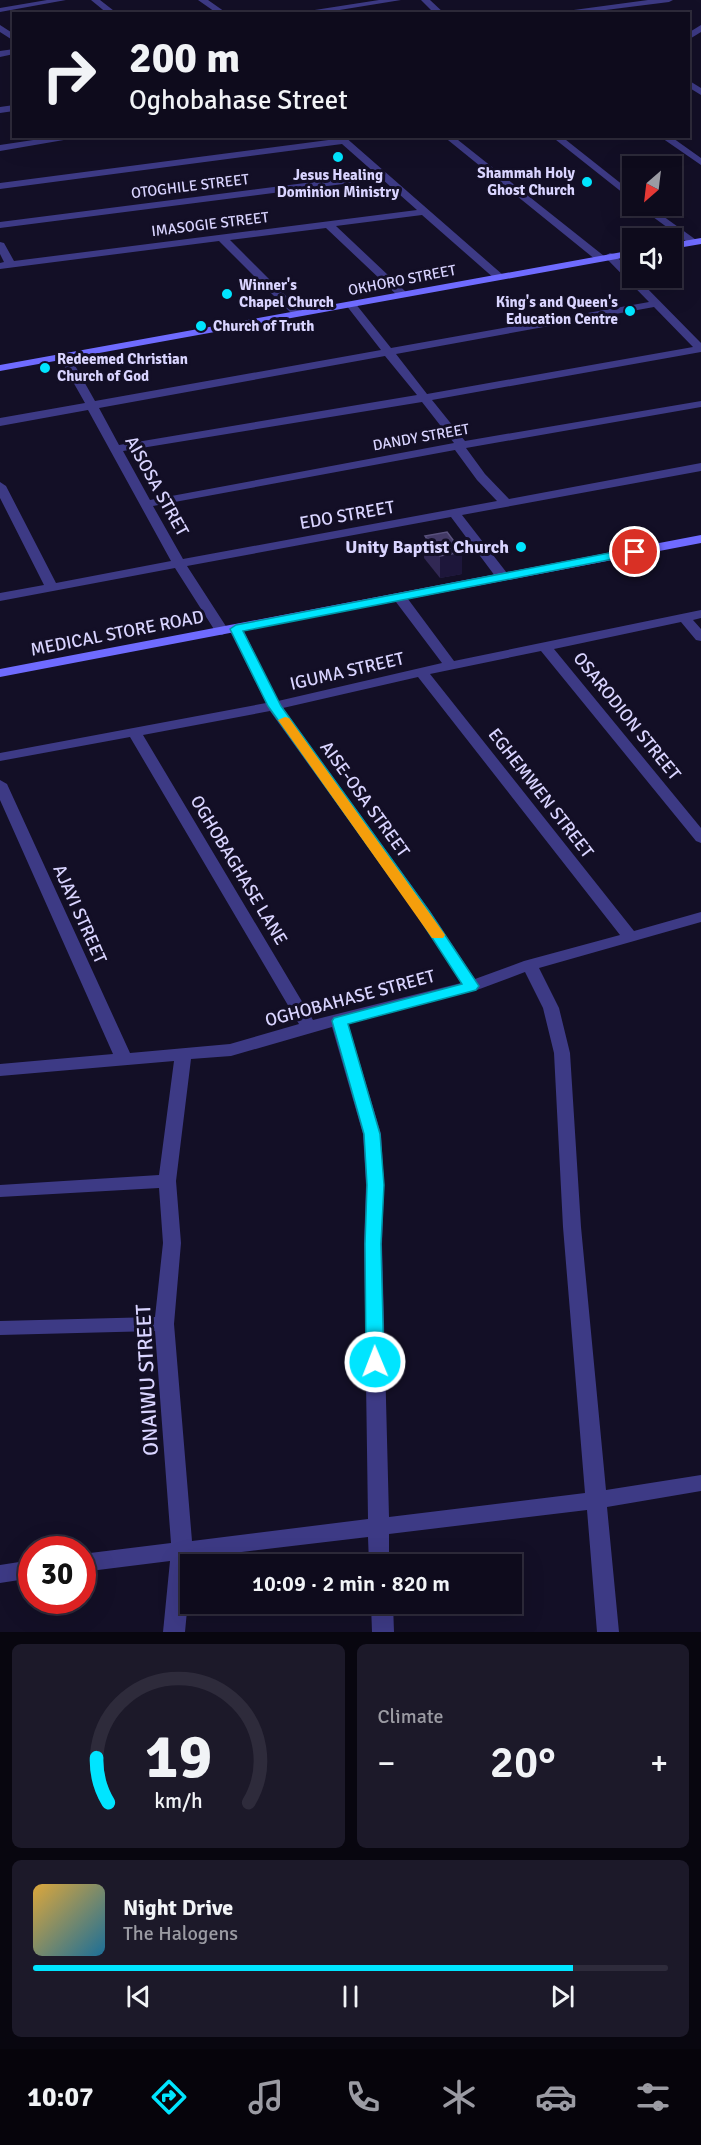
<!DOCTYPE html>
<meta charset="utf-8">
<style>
:root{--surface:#0e0b1c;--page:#1c1929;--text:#f1f3f6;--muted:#9b9ba3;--line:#2e2b3b;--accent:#00e5ff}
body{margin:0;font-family:Signika,sans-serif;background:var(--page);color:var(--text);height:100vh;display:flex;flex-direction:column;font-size:22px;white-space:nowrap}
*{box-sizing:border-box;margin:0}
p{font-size:20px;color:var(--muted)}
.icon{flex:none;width:33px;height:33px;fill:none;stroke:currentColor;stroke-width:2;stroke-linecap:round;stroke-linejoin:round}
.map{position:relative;height:1632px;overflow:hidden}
.panel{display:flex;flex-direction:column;gap:12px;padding:12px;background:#08060f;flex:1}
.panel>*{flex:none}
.banner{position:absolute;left:12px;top:12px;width:678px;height:126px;border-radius:0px;box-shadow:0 6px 24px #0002,0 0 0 2px var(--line);background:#0e0b1c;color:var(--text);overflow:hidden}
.needle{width:39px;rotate:208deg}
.controls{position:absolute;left:622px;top:156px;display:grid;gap:12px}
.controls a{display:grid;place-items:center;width:60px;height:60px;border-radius:0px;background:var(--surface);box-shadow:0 6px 24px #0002,0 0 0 2px var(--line);font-size:30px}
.speed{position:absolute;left:18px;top:1536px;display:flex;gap:12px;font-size:30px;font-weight:700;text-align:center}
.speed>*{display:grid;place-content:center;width:78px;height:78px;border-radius:50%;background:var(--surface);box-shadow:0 6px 24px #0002,0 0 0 2px var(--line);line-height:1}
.speed .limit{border:9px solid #d22;background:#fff;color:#111}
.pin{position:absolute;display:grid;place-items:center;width:51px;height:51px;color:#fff;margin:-26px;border:3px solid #fff;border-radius:50%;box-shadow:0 2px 6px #0007}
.me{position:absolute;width:66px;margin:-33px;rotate:359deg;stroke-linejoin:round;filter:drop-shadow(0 0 4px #0008)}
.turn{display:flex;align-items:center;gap:21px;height:126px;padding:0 18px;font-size:27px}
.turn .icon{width:78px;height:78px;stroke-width:2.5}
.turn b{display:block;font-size:42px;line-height:51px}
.big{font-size:45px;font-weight:600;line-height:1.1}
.panel .tile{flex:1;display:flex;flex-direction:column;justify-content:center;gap:9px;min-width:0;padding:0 21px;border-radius:9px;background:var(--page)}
.panel .dial{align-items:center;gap:0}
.dial svg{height:156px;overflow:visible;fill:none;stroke:var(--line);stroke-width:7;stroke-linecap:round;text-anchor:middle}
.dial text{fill:var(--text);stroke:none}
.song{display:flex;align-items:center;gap:18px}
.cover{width:72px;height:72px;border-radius:9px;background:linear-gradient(135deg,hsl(40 70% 55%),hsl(200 70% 35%))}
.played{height:6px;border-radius:3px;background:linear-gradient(90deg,var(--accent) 85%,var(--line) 85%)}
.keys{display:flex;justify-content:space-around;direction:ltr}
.heat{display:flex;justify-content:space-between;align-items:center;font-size:33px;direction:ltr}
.panel .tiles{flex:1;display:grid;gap:12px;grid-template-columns:1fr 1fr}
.tile:last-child{grid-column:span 2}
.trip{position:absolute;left:180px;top:1554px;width:342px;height:60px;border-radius:0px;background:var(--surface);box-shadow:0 6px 24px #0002,0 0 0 2px var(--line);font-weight:600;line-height:60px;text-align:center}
.tab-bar{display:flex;height:96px;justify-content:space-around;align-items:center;background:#06040b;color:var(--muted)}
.tab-bar .icon{width:42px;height:42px}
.tab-bar .on{color:var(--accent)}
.tab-bar b{font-size:27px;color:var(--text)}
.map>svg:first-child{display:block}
</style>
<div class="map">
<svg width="701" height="1632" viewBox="0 0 701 1632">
<rect width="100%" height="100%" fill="#130f26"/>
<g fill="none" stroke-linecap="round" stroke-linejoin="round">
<path fill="#3d3a85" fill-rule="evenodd" d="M47 0H66L0 12V8Z
M91 0H100L118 14H108Z
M198 0H208L228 14H218Z
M379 0H401L315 14H289Z
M421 0H430L445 14H435Z
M648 0H673L669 2 574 14H544Z
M0 25 14 34V41L0 32Z
M701 25V32L688 40V33Z
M14 49V54L0 57V51Z
M688 80 701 88V95L688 87Z
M14 105V111L0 113V107Z
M60 136H87L0 151V145Z
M334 136H344L503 275V279H495L422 215 336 226 407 293V297H399L326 228 230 240 302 312V316H294L219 241 0 269V263L4 262 0 254V242L4 243 14 261 417 210 382 179 0 228V222L376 174 342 144 0 189V183L336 139Z
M443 136H453L604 256V260H596Z
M551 136H561L633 193V201Z
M659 136H670L701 158V165Z
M638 206H649L699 242 690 244Z
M610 253 614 254 633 273V278H637L701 343V352L432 400 465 441 701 401V407L466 448 485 474 509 499 701 463V471L462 515 510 577 503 581 498 580 451 517 187 566 229 631 222 635 217 634 175 568 0 601V593L44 585 0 498V482L6 486 56 583 171 561 88 410 0 426V418L85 403 59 357 61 355H69L95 401 381 350 346 305 351 302 355 303 391 348 649 302 606 258 605 256ZM654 307 693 347 427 394 396 354ZM385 356 417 395 119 445 99 408ZM422 402 454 443 150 500 123 451ZM455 450 477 480 497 501 183 559 153 506Z
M400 594 405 595 454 661 701 610V618L693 620 701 629V641L696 640 681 622 554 649 701 828V843L696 841 541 651 430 674 634 931 701 912V922L539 968 559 1008 570 1053 581 1227 606 1490 701 1475V1491L607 1507 619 1632H597L587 1510 389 1534V1564H369L368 1537 192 1558 185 1632H163L170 1561 82 1572V1554L171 1543 155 1331 0 1335V1321L155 1317 163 1243 159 1188 0 1197V1185L159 1175 174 1061 0 1076V1064L113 1054 0 800V780L7 784 130 1053 230 1044 299 1024 130 737 0 761V753L266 703 229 629 236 625 243 629 278 701 442 663 393 598ZM418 677 620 935 524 961 475 979 430 911 283 708ZM270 711 418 916 461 983 313 1020 143 735ZM525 972 543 1008 554 1053 563 1227 585 1493 389 1517 382 1244 384 1185 381 1134 348 1023 477 990ZM332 1027 363 1134 366 1185 364 1244 368 1519 192 1541 174 1324 181 1243 176 1181 191 1059 231 1056Z
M32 1560V1578L0 1583V1565Z
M371 1604H393L394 1632H372Z"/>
<path fill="#6f6bff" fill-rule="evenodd" d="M701 238V244L672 249V243Z
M633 250V256L0 371V365Z
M701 535V543L0 677V669Z"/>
</g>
<path fill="#312854" d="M425 536 462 574 440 578 424 558Z"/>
<path fill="#1d163a" d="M462 552V574L440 578V556Z"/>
<path fill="#433a66" stroke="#5a527e" stroke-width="1.5" d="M447 532 462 552 440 556 425 536Z"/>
<path fill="#00e5ff" stroke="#0095a6" stroke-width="1.5" d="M635 548 639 549V554L243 631 281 706 429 911 479 986 476 990 348 1024 380 1134 384 1185 381 1244 384 1362 381 1367 375 1369 369 1367 366 1362 365 1244 367 1185 364 1134 332 1021 334 1018 462 984 418 916 268 706 230 629 236 625Z"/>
<path fill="#f59e0b" d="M285 717 289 718 443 932 445 935 443 938H432L278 720Z"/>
<g fill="#00e5ff" stroke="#130f26" stroke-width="2">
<circle cx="338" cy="157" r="6"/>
<circle cx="587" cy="182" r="6"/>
<circle cx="227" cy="294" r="6"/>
<circle cx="630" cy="311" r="6"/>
<circle cx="201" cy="326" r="6"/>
<circle cx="45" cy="368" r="6"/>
<circle cx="521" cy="547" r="6"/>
</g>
<g text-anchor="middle" stroke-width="6" stroke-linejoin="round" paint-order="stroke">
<g font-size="15" font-weight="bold" fill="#d9d4ff" stroke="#130f26" text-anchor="start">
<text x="575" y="178" text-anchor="end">Shammah Holy<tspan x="575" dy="17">Ghost Church</tspan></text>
<text x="338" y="180" text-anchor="middle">Jesus Healing<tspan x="338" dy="17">Dominion Ministry</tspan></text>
<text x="239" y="290">Winner's<tspan x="239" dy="17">Chapel Church</tspan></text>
<text x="618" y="307" text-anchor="end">King's and Queen's<tspan x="618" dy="17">Education Centre</tspan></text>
<text x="213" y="331">Church of Truth</text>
<text x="57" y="364">Redeemed Christian<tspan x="57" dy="17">Church of God</tspan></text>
</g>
<g font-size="15" fill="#d9d4ff" stroke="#130f26">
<text transform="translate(190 186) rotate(-7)" y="5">OTOGHILE STREET</text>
<text transform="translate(210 224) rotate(-7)" y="5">IMASOGIE STREET</text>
<text transform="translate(402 280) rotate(-11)" y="5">OKHORO STREET</text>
<text transform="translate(421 437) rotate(-10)" y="5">DANDY STREET</text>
</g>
<g font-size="18" fill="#d9d4ff" stroke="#130f26">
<text transform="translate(157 486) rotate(61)" y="6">AISOSA STRET</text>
<text transform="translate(347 515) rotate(-10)" y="6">EDO STREET</text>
<text transform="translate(117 633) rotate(-11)" y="6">MEDICAL STORE ROAD</text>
<text transform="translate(347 671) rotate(-13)" y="6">IGUMA STREET</text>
<text transform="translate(627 716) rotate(51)" y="6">OSARODION STREET</text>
<text transform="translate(541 793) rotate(52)" y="6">EGHEMWEN STREET</text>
<text transform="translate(365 799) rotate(54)" y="6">AISE-OSA STREET</text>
<text transform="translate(239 870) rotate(59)" y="6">OGHOBAGHASE LANE</text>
<text transform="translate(80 914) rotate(66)" y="6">AJAYI STREET</text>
<text transform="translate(350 998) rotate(-15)" y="6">OGHOBAHASE STREET</text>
</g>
<g font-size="18" font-weight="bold" fill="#d9d4ff" stroke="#130f26" text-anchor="end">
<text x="509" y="553">Unity Baptist Church</text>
</g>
<g font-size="21" fill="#d9d4ff" stroke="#130f26">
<text transform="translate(147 1380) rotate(-93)" y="7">ONAIWU STREET</text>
</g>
</g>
</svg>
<div class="controls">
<a><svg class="needle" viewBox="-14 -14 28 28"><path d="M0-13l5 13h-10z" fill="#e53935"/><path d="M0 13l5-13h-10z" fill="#9b9ba3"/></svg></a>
<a><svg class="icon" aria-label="sound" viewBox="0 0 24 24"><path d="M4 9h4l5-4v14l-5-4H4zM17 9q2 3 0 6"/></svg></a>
</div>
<div class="speed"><div class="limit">30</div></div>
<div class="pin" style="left:635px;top:552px;background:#d93025"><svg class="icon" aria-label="arrive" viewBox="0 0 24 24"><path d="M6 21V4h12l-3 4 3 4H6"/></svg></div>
<svg class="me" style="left:375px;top:1362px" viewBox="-20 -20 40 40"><circle r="17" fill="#00e5ff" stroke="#fff" stroke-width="3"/><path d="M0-11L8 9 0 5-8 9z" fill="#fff"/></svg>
<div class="trip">10:09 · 2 min · 820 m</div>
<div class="banner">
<div class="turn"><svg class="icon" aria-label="right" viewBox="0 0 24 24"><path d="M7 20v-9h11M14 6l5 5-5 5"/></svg><div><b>200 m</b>Oghobahase Street</div></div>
</div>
</div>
<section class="panel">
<div class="tiles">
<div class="tile dial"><svg viewBox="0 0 100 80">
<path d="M14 69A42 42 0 1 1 86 69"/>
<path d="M14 69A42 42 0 0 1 8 46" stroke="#00e5ff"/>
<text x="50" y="56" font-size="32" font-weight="700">19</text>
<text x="50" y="72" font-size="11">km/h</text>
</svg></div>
<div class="tile"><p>Climate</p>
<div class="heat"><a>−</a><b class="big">20°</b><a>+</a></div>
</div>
<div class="tile">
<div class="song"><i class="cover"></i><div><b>Night Drive</b><p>The Halogens</p></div></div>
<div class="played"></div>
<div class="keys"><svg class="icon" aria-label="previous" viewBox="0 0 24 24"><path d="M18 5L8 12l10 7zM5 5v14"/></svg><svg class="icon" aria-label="pause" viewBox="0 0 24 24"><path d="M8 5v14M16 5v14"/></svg><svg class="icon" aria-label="next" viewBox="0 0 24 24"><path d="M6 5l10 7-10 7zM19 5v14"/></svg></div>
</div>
</div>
</section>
<nav class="tab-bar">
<b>10:07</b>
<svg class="icon on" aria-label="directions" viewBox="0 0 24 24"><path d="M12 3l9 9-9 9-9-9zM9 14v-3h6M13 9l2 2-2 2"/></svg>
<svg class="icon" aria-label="music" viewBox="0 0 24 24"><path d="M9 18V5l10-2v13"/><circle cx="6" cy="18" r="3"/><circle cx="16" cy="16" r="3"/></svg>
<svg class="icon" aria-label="phone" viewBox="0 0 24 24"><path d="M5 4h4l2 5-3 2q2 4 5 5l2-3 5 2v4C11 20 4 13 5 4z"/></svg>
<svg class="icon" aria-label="climate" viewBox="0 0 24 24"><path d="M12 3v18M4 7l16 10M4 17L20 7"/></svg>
<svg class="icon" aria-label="car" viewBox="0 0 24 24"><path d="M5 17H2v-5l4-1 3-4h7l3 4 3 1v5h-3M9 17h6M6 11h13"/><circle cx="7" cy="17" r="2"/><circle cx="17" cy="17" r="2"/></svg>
<svg class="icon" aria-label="filters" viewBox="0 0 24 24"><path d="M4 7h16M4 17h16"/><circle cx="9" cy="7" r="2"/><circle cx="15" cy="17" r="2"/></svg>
</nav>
